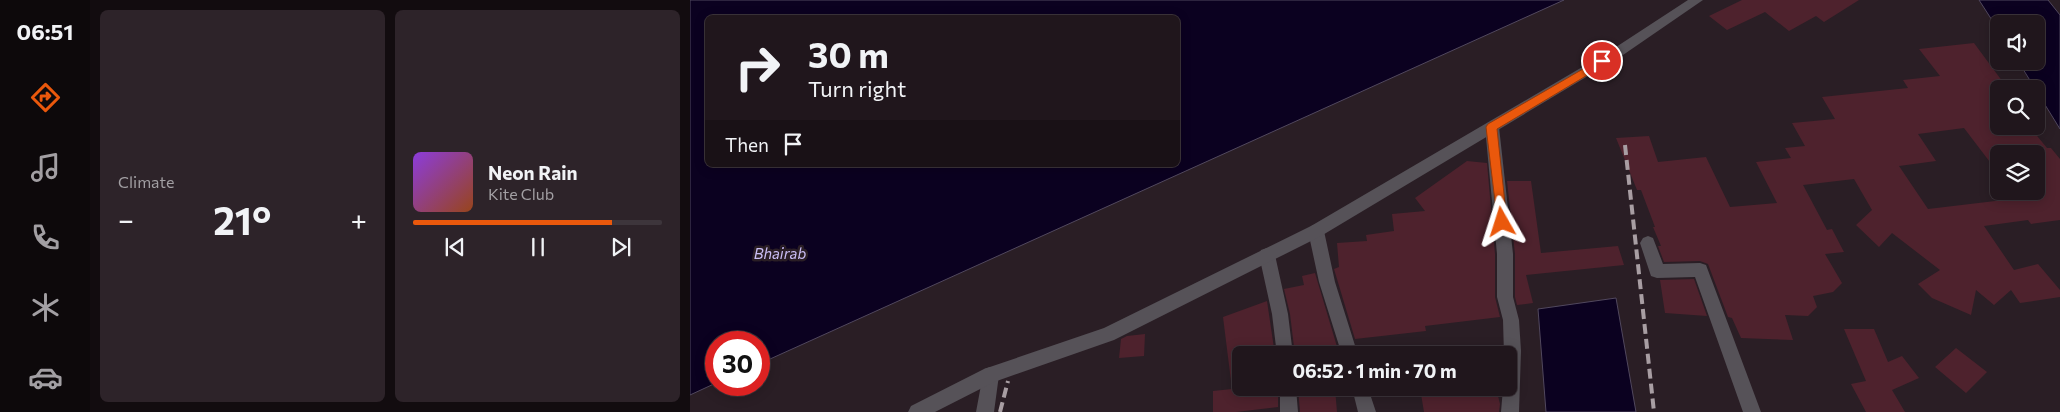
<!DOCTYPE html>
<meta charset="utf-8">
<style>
:root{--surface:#20161c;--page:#2d2329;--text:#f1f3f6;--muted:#a29fa3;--line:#3d353b;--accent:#ea580c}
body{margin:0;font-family:Commissioner,sans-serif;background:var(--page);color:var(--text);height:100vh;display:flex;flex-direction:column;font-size:19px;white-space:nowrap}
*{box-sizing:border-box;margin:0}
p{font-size:16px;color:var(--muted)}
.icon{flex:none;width:28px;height:28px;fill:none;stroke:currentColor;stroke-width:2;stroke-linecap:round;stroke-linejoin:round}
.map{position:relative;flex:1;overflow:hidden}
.details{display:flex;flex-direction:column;gap:10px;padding:10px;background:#120c0f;width:600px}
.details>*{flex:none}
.hud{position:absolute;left:15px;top:15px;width:475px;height:152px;border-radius:8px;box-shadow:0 2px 12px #0003,0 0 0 1px var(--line);background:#20161c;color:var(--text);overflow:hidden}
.buttons{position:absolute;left:1300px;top:15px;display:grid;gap:10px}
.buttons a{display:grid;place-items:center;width:55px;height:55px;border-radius:8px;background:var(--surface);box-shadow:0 2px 12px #0003,0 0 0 1px var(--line);font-size:25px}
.speed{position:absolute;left:15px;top:331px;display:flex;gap:10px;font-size:25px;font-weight:700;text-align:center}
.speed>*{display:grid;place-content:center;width:65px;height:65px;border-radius:50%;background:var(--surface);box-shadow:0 2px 12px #0003,0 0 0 1px var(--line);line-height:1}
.speed .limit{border:8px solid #d22;background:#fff;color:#111}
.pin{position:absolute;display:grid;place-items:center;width:42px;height:42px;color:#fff;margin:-21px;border:2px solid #fff;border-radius:50%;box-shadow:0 1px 5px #0007}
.me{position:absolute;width:55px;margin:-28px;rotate:354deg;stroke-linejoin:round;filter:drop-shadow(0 0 4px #0008)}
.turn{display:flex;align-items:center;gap:18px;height:105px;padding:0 20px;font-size:22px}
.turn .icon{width:65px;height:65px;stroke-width:2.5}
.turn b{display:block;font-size:35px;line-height:42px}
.then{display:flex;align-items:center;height:48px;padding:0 20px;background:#0003;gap:10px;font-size:19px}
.big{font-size:38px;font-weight:700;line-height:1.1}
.details .tile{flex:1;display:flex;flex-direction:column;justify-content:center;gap:8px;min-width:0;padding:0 18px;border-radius:8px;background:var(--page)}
.song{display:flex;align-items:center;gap:15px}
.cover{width:60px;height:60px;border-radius:8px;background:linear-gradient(135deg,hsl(270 70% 55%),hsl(20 70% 35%))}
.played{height:5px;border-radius:2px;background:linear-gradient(90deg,var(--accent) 80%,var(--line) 80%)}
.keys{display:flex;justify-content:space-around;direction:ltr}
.heat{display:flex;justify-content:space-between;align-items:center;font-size:28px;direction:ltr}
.details .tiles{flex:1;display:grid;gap:10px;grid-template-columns:repeat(2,1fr)}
.trip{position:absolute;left:542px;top:346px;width:285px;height:50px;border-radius:8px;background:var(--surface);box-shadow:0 2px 12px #0003,0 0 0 1px var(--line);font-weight:700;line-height:50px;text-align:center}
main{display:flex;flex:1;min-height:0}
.tab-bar{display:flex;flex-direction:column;width:90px;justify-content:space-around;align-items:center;background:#0d090b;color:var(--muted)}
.tab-bar .icon{width:35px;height:35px}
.tab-bar .selected{color:var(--accent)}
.tab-bar b{font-size:22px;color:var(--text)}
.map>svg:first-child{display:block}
</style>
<main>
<nav class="tab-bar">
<b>06:51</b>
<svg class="icon selected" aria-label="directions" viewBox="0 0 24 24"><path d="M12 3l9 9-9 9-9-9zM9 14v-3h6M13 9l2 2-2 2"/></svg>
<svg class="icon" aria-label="music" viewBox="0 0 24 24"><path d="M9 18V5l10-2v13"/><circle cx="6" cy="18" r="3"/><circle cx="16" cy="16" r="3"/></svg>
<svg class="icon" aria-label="phone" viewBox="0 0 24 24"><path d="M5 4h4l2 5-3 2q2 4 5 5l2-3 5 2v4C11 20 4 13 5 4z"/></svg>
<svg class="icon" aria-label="climate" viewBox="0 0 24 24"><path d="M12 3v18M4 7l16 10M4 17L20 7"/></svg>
<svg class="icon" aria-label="car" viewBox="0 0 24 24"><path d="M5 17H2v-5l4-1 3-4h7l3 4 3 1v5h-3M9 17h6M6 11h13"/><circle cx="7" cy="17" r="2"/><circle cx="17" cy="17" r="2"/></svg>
</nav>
<section class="details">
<div class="tiles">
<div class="tile"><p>Climate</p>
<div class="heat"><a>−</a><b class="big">21°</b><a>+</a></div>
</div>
<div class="tile">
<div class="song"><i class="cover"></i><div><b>Neon Rain</b><p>Kite Club</p></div></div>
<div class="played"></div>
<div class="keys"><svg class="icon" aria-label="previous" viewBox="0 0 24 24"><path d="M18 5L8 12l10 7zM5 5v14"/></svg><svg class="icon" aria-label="pause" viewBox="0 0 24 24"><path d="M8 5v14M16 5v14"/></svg><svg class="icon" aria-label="next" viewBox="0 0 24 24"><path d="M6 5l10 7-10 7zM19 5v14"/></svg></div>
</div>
</div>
</section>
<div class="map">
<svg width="1370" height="412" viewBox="0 0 1370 412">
<rect width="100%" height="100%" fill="#2a1e25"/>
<path fill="#0b0120" stroke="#51485e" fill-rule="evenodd" d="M0 0H874L69 364V342H26V383L0 395ZM18 18H488V165H18Z
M1289 0H1358L1370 15V129L1328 61H1346V24H1309V31Z
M926 298 946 412H856L848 309Z"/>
<path fill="#4e222d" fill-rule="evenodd" d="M1052 0H1169L1134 22 1126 16 1099 31 1075 12 1037 30 1019 16Z
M1284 43 1318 89H1309V126H1339L1357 148H1361L1370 159V220L1341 224 1338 220 1294 226 1324 270 1348 264 1370 290V297L1330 303 1321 290 1304 305 1286 290 1281 315 1242 298 1228 284 1250 270 1202 233 1189 247 1166 225 1182 210 1164 179 1113 185 1137 230 1142 229 1154 252 1135 254 1152 283 1143 292 1123 296 1127 307 1118 316 1095 315 1103 340 1051 338 1042 318 1038 317 1018 264 1010 261 974 262 968 246H971L963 227H965L951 190H947L926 138 959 136 968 162 1016 157 1040 207 1087 203 1066 162 1101 158 1095 148 1115 146 1102 123 1145 119 1132 97 1218 88 1213 80 1250 76 1229 49ZM1274 128 1309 174V154H1346V191H1316L1322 199 1238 209 1209 166 1246 161 1228 134Z
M777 161 797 163 805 254V297L810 317 735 326 736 331 665 339 644 269 649 267 647 243 677 241 676 235 704 231 702 214 735 211 725 198Z
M817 181H841L851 253 928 246 934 265 836 275 843 303 827 305 825 297V254Z
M625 273 648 350 649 355H605L600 314 594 289 614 285 612 276Z
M1004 279 1017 316 975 313 970 280Z
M577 301 585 355H551V388H588V407L546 412H523V391L542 389 533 317Z
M1154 329H1184L1198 362 1212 356 1229 378 1202 390 1215 412H1176L1161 384 1176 381Z
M455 334 454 356 429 358 431 339 437 336Z
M1266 348 1297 372 1276 393 1245 367Z
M608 388H645L647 412H610Z
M730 388H806L810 404 809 412H734Z"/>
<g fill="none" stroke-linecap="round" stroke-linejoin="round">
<path fill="#565258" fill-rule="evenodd" d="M802 122 807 123 809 127 823 254V297L829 320 831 351 829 412H811L813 388H819V355H814L813 320 807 297V254L795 127 797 123Z
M626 224 631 226 634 231 645 282 668 355H652L629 282 618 231 621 226Z
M958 236 963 238 973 264 1010 263 1016 265 1071 412H1053L1005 277 967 278 961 276 950 243 953 238Z
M577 248 583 250 585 255 598 314 603 355H587L582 314 569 255 571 250Z
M300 367 306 369 309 375 304 412H286L294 369Z
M590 388H606L608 412H590Z
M662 388H678L686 412H668Z"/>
<path fill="#565258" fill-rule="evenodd" d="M998 0H1013L933 55 631 236 424 340 304 382 245 412H218L221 406 294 369 414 328 621 226 923 49Z"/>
<path stroke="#a89ea3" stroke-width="4" stroke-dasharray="10 5" stroke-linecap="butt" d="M935 145 964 412
M310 412 318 381"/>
</g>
<path fill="#ea580c" stroke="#983908" d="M912 58 917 61 916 64 807 129 817 222 816 226H808L796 127 798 124Z"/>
<g text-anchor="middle" stroke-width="5" stroke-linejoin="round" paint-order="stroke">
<g font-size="15" font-style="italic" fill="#cabdf4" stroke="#2a1e25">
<text x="90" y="259">Bhairab</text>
</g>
</g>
</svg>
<div class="buttons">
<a><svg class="icon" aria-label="sound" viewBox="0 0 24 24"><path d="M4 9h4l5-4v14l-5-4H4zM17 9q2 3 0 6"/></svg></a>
<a><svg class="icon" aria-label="search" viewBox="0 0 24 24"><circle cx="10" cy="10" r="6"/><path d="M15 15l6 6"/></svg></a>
<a><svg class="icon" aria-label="layers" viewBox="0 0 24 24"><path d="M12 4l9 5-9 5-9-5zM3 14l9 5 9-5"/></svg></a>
</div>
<div class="speed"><div class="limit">30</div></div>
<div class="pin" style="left:912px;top:61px;background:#d93025"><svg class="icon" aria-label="arrive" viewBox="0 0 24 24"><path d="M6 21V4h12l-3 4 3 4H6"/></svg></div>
<svg class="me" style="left:812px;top:222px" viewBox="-20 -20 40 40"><path d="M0-17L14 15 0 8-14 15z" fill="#ea580c" stroke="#fff" stroke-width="4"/></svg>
<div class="trip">06:52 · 1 min · 70 m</div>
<div class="hud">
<div class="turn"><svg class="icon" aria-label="right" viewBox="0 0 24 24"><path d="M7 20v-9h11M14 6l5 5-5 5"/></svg><div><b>30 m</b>Turn right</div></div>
<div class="then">Then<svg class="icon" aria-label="arrive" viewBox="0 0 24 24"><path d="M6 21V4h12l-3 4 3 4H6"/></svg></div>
</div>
</div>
</main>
